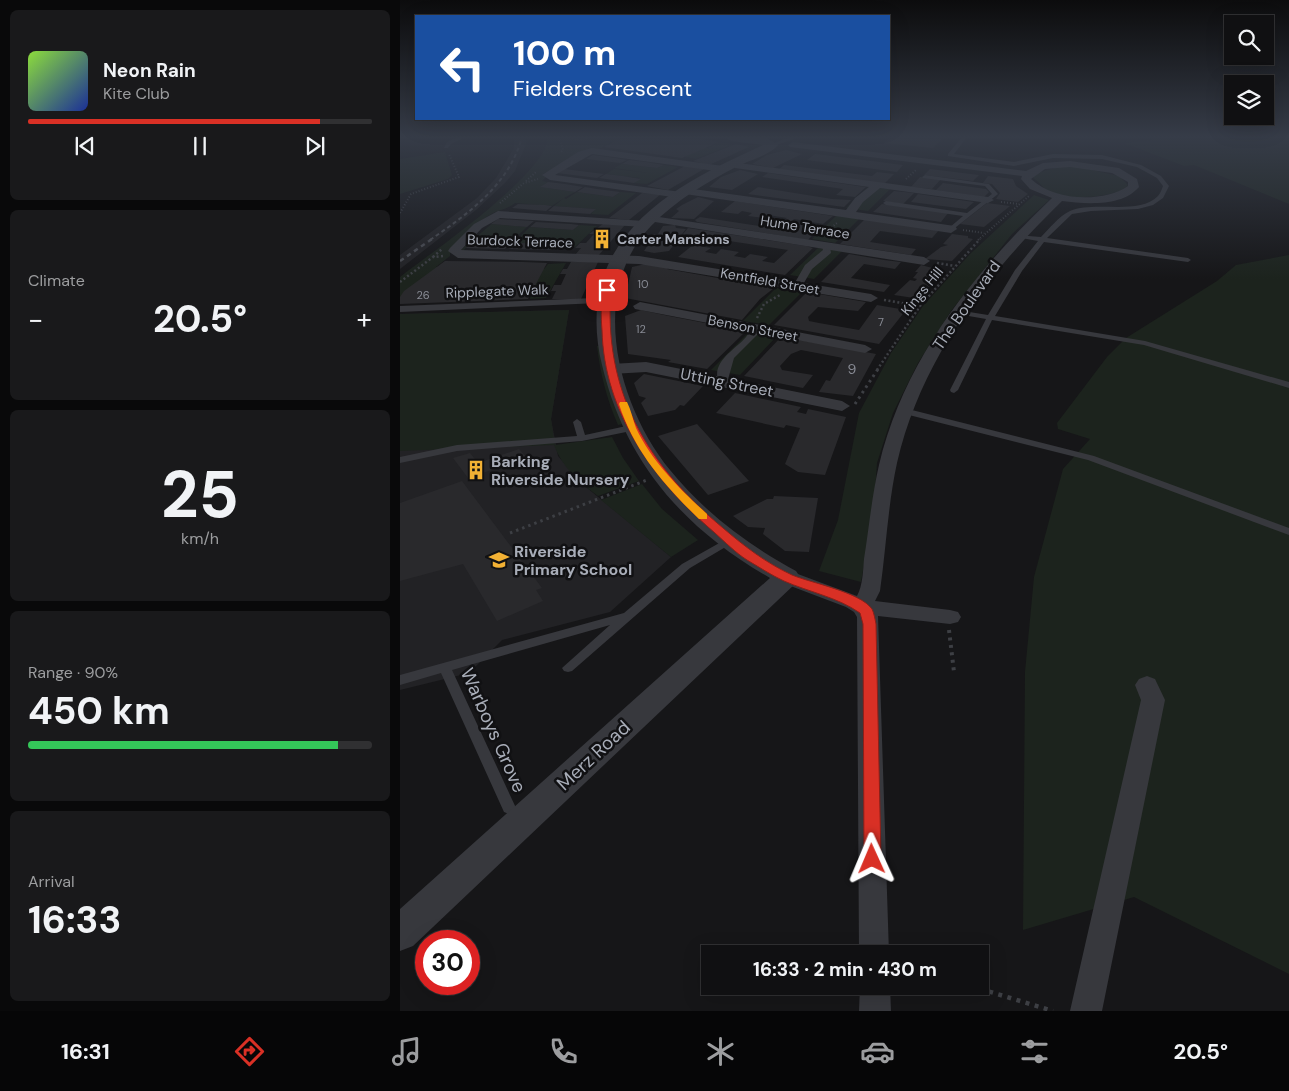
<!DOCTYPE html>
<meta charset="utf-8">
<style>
:root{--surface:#101012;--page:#19191b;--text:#f1f3f6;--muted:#9c9d9f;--line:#303032;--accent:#d93025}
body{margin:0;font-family:"DM Sans",sans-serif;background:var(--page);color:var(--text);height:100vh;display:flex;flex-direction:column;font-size:19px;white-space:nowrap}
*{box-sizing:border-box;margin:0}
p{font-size:16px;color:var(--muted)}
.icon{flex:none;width:28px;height:28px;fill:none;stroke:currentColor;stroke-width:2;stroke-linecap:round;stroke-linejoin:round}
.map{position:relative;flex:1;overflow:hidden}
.panel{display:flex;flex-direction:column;gap:10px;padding:10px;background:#09090a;width:400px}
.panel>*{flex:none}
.banner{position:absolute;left:15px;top:15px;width:475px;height:105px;border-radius:0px;box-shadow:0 5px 20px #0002,0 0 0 1px var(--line);background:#1a4fa0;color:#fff;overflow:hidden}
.buttons{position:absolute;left:824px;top:15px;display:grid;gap:10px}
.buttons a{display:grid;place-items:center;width:50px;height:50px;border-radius:0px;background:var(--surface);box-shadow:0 5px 20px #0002,0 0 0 1px var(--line);font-size:25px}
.speed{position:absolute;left:15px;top:930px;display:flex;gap:10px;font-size:25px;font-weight:700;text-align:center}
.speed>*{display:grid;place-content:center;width:65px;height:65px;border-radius:50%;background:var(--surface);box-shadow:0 5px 20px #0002,0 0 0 1px var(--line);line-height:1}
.speed .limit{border:8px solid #d22;background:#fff;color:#111}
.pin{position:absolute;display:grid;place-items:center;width:42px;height:42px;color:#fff;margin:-21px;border-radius:10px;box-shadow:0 2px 8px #0006}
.me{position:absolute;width:55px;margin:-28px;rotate:359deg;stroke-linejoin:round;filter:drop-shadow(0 0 4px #0008)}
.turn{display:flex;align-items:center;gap:18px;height:105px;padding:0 15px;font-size:22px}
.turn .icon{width:65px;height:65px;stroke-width:2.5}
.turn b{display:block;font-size:35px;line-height:42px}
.big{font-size:38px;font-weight:700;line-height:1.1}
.panel .widget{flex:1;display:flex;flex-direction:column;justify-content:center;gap:8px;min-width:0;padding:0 18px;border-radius:8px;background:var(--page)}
.panel .dial{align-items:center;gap:0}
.dial b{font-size:65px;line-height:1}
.song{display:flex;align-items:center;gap:15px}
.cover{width:60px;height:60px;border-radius:8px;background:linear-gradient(135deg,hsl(90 70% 55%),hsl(230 70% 35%))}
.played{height:5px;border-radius:2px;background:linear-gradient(90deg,var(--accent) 85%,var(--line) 85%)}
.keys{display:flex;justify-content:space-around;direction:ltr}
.heat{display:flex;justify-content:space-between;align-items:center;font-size:28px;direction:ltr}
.charge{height:8px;border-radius:4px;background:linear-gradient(90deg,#34c759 90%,var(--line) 0)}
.trip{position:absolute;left:301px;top:945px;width:288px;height:50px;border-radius:0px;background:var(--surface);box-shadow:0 5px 20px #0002,0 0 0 1px var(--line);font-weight:700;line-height:50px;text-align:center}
.menu{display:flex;height:80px;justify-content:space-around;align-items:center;background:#060607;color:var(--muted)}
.menu .icon{width:35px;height:35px}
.menu .current{color:var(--accent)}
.menu b{font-size:22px;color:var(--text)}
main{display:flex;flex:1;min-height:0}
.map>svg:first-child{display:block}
</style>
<main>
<section class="panel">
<div class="widget">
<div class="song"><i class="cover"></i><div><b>Neon Rain</b><p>Kite Club</p></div></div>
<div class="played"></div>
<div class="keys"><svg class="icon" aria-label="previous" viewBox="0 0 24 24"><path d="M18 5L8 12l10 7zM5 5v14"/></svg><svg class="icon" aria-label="pause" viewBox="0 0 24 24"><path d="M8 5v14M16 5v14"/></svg><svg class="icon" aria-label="next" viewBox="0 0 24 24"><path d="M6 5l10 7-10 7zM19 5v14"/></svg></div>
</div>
<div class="widget"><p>Climate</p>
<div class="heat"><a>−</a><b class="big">20.5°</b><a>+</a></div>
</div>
<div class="widget dial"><b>25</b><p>km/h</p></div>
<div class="widget"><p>Range · 90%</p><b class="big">450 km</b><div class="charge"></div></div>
<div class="widget"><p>Arrival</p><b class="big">16:33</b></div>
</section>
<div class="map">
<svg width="889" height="1011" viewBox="0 0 889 1011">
<rect width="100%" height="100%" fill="#161618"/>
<path fill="#222225" d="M114 137H126V144L115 171 105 183 76 210 0 269V255L77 198 96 178 114 148Z
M169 310 151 419 158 456 186 487 271 557 210 612 102 640 69 673 0 690V314Z"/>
<path fill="#1c231d" d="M148 137H229L308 148 319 142 333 144 296 159 214 141 197 150 184 151 143 174 146 177 142 181 148 182 141 187 175 192 164 198 166 199 177 192 213 197 220 192 236 193 208 215 191 214 195 209 154 206 164 198 152 206 115 203C103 212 99 209 90 215 79 221 49 245 50 256L36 267 144 269 148 264 166 263 146 298 130 299 133 287 0 297V277C29 254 148 173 148 137Z
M748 137H889V204L794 165 784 166 724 143 753 140Z
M45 152 52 175 48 179 0 194V159Z
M222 164 257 168 264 165 278 167 247 184 234 183 240 178 206 174 214 169 249 173 214 168Z
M674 166 723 177 721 178 728 185C718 199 659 201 646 190 643 187 638 181 633 178L636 173 655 168Z
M468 187 490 189 468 211 446 208Z
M634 195 649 200 612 234 551 311 518 363 493 413 477 463 474 507 461 582 419 571 438 520 459 413 491 353 523 306 570 254Z
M102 215 92 224 127 227 110 243 71 242 63 251 61 250Z
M437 215 460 218 435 243 412 239Z
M179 225 197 226 175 247H159L160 244 113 243 130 227 173 230Z
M418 248 442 251 414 279 390 275Z
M889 255V974L734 897 623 930 625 672 634 577 663 469 690 439 658 429 657 423 707 357 726 338 817 281 836 265Z
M376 288 402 292 369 325 343 321Z
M169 310 151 419 155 445 212 437 223 458 239 481 198 496C180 483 162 467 154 445L0 451V314Z
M350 331 377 336 340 375 311 370Z
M202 345 223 424 218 425C207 400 200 373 197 346Z
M242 484 262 509 298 540 271 557 201 500Z"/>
<path fill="#29292c" d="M229 137H287L319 142 282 158 204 147 217 140Z
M490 137H529L542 139 533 148 484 143Z
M336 144 349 147 309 165 293 161Z
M386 150 402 154 373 168 352 164 367 155Z
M415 154 424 155 503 165 497 172 407 160Z
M193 155 215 158 227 160 220 163 186 159Z
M229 160 246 162 264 165 257 168 222 164Z
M384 165 472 176 477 172 494 174 485 183H476L378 170Z
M285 166 304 169 268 190 247 186Z
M164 169 204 174 197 178 157 173Z
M530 169 579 175 573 181 524 175Z
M340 170 358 174 332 190 309 187 321 177Z
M368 173 458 186 466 187 455 197 436 195 443 189 362 177Z
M206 174 223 176 241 179 234 183 199 178Z
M588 176 613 179 616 186 628 194 618 202 596 199 600 193 592 184 583 183Z
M520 177 541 179 532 189 511 187Z
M148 182 165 184 183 187 175 192 140 187Z
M543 183 586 189 589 192 584 197 536 190Z
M185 187 197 189 220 192 213 197 177 192Z
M358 187 432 199 451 200 444 207 348 194Z
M494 191 514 193 503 204 483 201Z
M242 193 261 194 229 220 209 218Z
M518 194 574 202 566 209 511 202Z
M298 197 314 201 294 219 271 218 279 211 276 209 282 205Z
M335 201 433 216 423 224 394 219 391 222 383 221 387 218 368 215 364 218 348 216 352 213 342 211 338 214 321 212Z
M587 203 610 206 584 227 560 224Z
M118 204 145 205 152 206 146 211 112 208Z
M482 204 548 213 541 222 473 212Z
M154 206 196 209 190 214 148 211Z
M300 217 391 231 401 224 420 227 408 240 297 222 295 220Z
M98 219 134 221 127 227 91 224Z
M465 219 539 230 532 238 480 231 470 242 516 249 511 255 440 244Z
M136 222 171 224 179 225 173 230 130 227Z
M203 224 225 225 198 256 175 255 181 248H175L180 243H186L194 234H189Z
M275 225 276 228 286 229 269 251 254 253 244 251 250 242 247 240 251 235 258 234 263 226Z
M288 228 406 246 413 248 385 275 278 257 293 245 311 248 305 252 316 254 321 249 339 252 334 256 345 258 350 254 368 257 362 261 374 263 388 250 283 234Z
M552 234 568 236V238L573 239 552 261 525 259 541 247 548 245 543 244Z
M71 242 79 243H110L105 249 66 248Z
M113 243H120L160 244 155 250 108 249Z
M449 254 484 260 501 262 495 269 464 264 451 278 490 285 484 292 421 282Z
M45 261 123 262 147 263 128 299 0 304V297L4 291Z
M171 262H198L181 299H152L156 291H151L154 285H161L166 274H160L163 269H167Z
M250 263 268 268 267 269 374 288 360 299 342 320 225 298 232 267Z
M521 265 544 271 522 296 516 295 514 298 494 295 510 280 515 281 517 279 513 278 518 272H515Z
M407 292 466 302 458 311 418 307 408 317 409 321 419 323 459 330 477 305 506 310 479 344 374 325Z
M241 310 264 315 346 331 307 369 268 362 271 360 228 354 225 316Z
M381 337 440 347 476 354 453 396 419 392 426 380 430 381 443 358 401 350 391 354 380 366 382 370 413 375 403 388 344 376Z
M244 374 303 386 284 406 280 405 275 410 248 416 241 403 246 398 239 396 234 383Z
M335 393 401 407 397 412 406 414 408 409 446 417 425 475 398 472 385 464 400 428 386 425 384 428 316 413Z
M297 424 349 481 308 495 258 436Z
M119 449 127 458 68 478 53 458 70 453 78 463Z
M62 481 142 588 136 590 143 601 97 621 63 564 0 581V503Z
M374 496 418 498 409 552 385 551 363 534 365 528 348 527 333 516 367 499H373Z"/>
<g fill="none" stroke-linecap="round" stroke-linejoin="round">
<path stroke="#3d3f44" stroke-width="2" stroke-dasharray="1 2" stroke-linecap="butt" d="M159 137 163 150 160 153
M169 137 179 140 191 137
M311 137 318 138
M506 179 516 170
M126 181 136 172
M601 202 619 204
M100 203 124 183 138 179
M0 213 11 194 59 177 49 154
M563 230 584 233
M422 235 437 223
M578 240 629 196"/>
<path stroke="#3d3f44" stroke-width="2.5" stroke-dasharray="2 2.5" stroke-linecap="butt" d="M33 257 42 249
M537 263 555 266
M0 282 33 257 43 256
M484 300 520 306
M357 318 364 304 380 295
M477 370 520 306 580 239"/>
<path stroke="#3d3f44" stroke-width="3" stroke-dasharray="2.5 4" stroke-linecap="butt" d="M455 404 478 369
M110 533 247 480"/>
<path stroke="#3d3f44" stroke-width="4" stroke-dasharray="3 4.5" stroke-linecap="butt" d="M549 630 554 672"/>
<path stroke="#3d3f44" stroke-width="4.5" stroke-dasharray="4 5.5" stroke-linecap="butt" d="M571 986 653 1011"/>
<path fill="#37383d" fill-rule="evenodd" d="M58 137H65L51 144 48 148H44L47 142Z
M390 137H399L374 146 369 145Z
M562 137H567L554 154 614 162 653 154 702 155 741 165 761 176 769 186 763 198 753 205 738 209 691 211 672 214 647 238 788 258 791 260 788 262 644 242 622 271 595 316 745 341 889 382V388L744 345 592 320 558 390 554 393 551 392 550 390 586 319 557 314 553 312 557 310 588 315 615 270 638 241 616 237V235L641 237C649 229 659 216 670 211 695 200 738 216 758 196 760 194 762 189 763 186L757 178 737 167 702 159 653 158 614 166 548 156V154Z
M525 175 589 184 598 194 551 231 548 229 549 228 563 216 486 205 483 203 486 201 567 213 592 194 585 186 523 178 522 177Z
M504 408 694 456 889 528V535L688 460 501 413 500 411Z
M177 419 181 422 185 435 231 425 235 428 231 431 182 441 57 451 0 463V457L57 445 177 436 173 422Z
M330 537 335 540 334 542 290 568 172 671 168 672 164 671 162 668 210 625 52 670 116 808 114 812 109 814 104 812 41 673 0 685V675L224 613 282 564Z"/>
<path fill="#37383d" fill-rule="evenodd" d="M426 243 430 246 431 253 412 269 401 288H395L393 286 405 265 423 250 422 246Z
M195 298 200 301 199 303 0 312V306Z
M356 325 361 328 359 333 334 358 327 383H319C310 362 335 350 346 337 349 333 350 330 352 326Z"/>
<path fill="#37383d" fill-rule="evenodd" d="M393 142 626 171 643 163 670 161 719 168 737 179 739 187C722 207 686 204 662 201 587 274 521 359 497 463 488 504 486 549 480 591L475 601 550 610 558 612 561 617 558 622 550 624 478 616 489 954H459L457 617 454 612 446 607 380 582 377 577 380 572 387 570 457 596C463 585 463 570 464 559 469 528 472 495 479 465 504 359 575 271 652 198L630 189 621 179 622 176 390 147 388 145ZM670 167 712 173 728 182V186C703 203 654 201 631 179L645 169Z
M192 148 323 166 328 169 323 172 192 154 155 175 281 192 282 189 286 188 446 210 455 198 469 187 335 168V164L339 163 588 197 594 200 588 203 480 188 463 202 456 212 555 226 557 229 551 233 285 194 284 197 280 198 150 180 142 175 178 152Z
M98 211 244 221 250 224 244 227 100 218 82 228 61 250 239 256 471 294 478 298 471 302 239 264 58 258 48 251 50 248 74 224Z
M259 217 524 257 530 261 524 265 255 222 253 220Z
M240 302 465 345 472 349 465 353 235 309 233 306Z
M246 362 442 401 450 406 442 411 246 372 211 374 203 369 211 364Z
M747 676 755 679 765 700 702 1011H670L741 700 735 685 739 679Z
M460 986H490L491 1011H459Z"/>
<path fill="#37383d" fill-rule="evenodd" d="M325 137 367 138 378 145C370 155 350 160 338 166 307 182 276 200 251 226 187 292 218 406 270 470 304 512 348 545 396 571L400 577 396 583 13 946 0 951V909L370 578C284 529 225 462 202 365 193 329 194 288 213 255 245 199 307 171 363 145L331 141Z"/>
<path stroke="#4a4c52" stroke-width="2" stroke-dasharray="4 3" stroke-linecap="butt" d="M30 240C69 213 109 185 122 137"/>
<path stroke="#4a4c52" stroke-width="2.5" stroke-dasharray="4.5 4" stroke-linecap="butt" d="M0 261 32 239"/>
</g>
<linearGradient id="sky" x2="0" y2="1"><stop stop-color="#0c0c0d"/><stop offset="0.49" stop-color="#363c48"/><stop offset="1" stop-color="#363c48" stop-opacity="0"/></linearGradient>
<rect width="889" height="279" fill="url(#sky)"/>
<path fill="#d93025" stroke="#8d1f18" d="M205 289 211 290C203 391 247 465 323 528 344 546 366 563 392 575 411 583 460 592 472 609 474 613 475 619 476 624L481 859 478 864 472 866 466 864 464 859 463 624 460 613C437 597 409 592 384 581 371 575 359 567 347 560 336 553 325 542 315 533 254 481 204 413 202 330 201 317 200 301 205 289Z"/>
<path fill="#f59e0b" d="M220 402H227C231 410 233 420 236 428 252 462 280 489 307 514V519H299C264 485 234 451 219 404Z"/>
<defs>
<symbol id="building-bare" viewBox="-9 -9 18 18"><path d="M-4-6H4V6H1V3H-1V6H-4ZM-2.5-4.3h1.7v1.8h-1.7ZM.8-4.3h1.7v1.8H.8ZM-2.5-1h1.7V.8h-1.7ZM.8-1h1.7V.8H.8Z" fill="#f2b134" stroke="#111113" stroke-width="2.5" paint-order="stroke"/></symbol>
<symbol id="school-bare" viewBox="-9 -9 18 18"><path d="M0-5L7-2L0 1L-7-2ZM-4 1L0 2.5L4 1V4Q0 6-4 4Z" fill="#f2b134" stroke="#111113" stroke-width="2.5" paint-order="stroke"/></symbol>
</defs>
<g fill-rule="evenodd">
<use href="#building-bare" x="188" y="225" width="28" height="28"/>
<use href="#building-bare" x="62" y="456" width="28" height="28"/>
<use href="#school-bare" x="85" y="546" width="28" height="28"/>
</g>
<g text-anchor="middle" stroke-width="5" stroke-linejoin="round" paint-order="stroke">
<g font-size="11" fill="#888b94">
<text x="243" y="288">10</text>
<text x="23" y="299">26</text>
<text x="481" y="326">7</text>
<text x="241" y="333">12</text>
</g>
<g font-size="14" fill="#a8adb8" stroke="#111113">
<text transform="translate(405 227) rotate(9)" y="5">Hume Terrace</text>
<text transform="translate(120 241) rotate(2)" y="5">Burdock Terrace</text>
<text transform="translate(370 281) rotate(10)" y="5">Kentfield Street</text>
<text transform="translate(97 291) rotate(-2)" y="5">Ripplegate Walk</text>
<text transform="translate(522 291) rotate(-51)" y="5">Kings Hill</text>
<text transform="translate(353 328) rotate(11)" y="5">Benson Street</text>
</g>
<g font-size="14" font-weight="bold" fill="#a8adb8" stroke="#111113" text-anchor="start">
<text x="217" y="244">Carter Mansions</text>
</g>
<g font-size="14" fill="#888b94">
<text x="452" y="374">9</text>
</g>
<g font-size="16" fill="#a8adb8" stroke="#111113">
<text transform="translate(566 305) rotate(-55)" y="6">The Boulevard</text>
<text transform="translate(327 382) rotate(11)" y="6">Utting Street</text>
</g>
<g font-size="16" font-weight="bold" fill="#a8adb8" stroke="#111113" text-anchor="start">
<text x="91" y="467">Barking<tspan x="91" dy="18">Riverside Nursery</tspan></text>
<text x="114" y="557">Riverside<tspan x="114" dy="18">Primary School</tspan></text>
</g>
<g font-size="19" fill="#a8adb8" stroke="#111113">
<text transform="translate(94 730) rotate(66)" y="7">Warboys Grove</text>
<text transform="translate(193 755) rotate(-43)" y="7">Merz Road</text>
</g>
</g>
</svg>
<div class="buttons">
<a><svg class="icon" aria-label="search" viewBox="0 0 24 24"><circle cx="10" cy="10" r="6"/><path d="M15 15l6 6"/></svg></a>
<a><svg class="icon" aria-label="layers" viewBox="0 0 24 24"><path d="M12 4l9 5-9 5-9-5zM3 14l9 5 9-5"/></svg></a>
</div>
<div class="speed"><div class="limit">30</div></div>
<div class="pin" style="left:207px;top:290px;background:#d93025"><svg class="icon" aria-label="arrive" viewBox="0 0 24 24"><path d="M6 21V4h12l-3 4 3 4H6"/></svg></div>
<svg class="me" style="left:472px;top:859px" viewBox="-20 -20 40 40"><path d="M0-17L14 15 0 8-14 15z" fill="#d93025" stroke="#fff" stroke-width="4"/></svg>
<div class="trip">16:33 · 2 min · 430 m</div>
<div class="banner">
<div class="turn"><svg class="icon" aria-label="left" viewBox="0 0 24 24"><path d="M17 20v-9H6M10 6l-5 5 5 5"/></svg><div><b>100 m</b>Fielders Crescent</div></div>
</div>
</div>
</main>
<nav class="menu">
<b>16:31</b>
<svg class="icon current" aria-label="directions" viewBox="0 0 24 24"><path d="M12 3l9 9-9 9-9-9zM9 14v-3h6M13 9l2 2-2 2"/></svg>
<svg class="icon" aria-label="music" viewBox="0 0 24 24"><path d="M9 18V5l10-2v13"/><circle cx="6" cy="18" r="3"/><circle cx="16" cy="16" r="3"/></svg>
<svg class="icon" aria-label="phone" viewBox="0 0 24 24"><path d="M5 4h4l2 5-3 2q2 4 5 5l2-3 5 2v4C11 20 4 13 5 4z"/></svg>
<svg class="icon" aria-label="climate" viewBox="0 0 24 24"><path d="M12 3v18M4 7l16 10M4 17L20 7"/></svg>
<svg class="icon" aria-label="car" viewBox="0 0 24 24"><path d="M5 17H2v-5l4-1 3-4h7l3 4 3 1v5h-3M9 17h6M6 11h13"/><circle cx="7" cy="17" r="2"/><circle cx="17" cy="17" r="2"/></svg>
<svg class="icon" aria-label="filters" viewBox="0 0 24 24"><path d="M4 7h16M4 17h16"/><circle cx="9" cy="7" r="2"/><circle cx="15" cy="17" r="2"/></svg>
<b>20.5°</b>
</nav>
